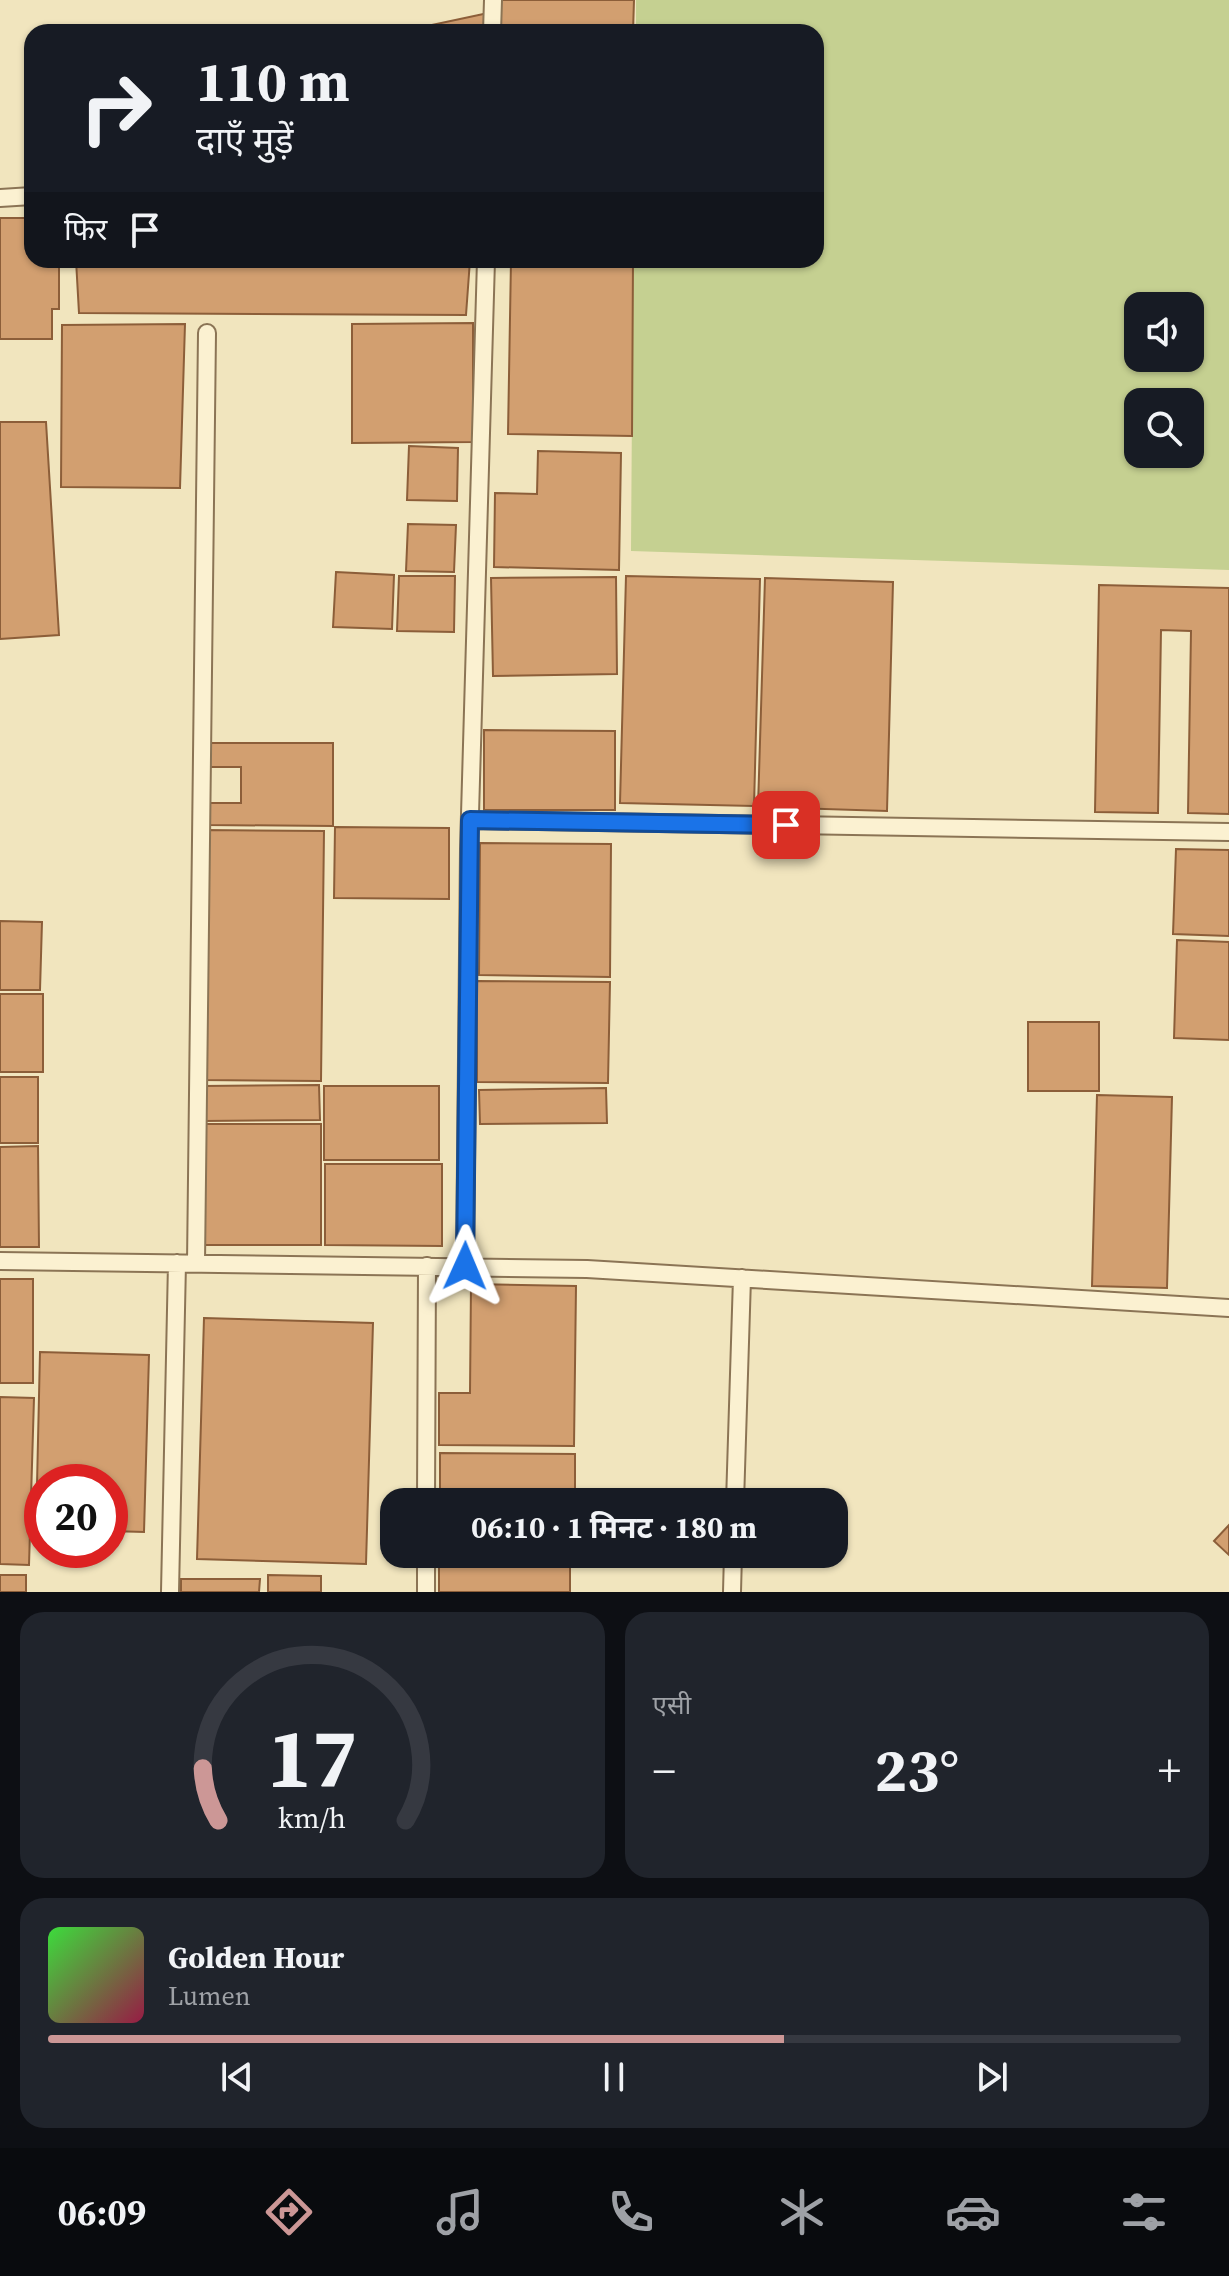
<!DOCTYPE html>
<html lang="hi">
<meta charset="utf-8">
<style>
:root{--surface:#171b24;--page:#20242c;--text:#f1f3f6;--muted:#9ea1a6;--line:#363941;--accent:#cc9796}
body{margin:0;font-family:"Source Serif 4","Noto Sans Devanagari",serif;background:var(--page);color:var(--text);height:100vh;display:flex;flex-direction:column;font-size:30px;white-space:nowrap}
*{box-sizing:border-box;margin:0}
p{font-size:26px;color:var(--muted)}
.icon{flex:none;width:44px;height:44px;fill:none;stroke:currentColor;stroke-width:2;stroke-linecap:round;stroke-linejoin:round}
.map{position:relative;height:1592px;overflow:hidden}
.sheet{display:flex;flex-direction:column;gap:20px;padding:20px;background:#0d0f14;flex:1}
.sheet>*{flex:none}
.top-card{position:absolute;left:24px;top:24px;width:800px;height:244px;border-radius:24px;box-shadow:0 2px 6px #0004;background:#171b24;color:var(--text);overflow:hidden}
.tools{position:absolute;left:1124px;top:292px;display:grid;gap:16px}
.tools a{display:grid;place-items:center;width:80px;height:80px;border-radius:16px;background:var(--surface);box-shadow:0 2px 6px #0004;font-size:40px}
.speed{position:absolute;left:24px;top:1464px;display:flex;gap:16px;font-size:40px;font-weight:700;text-align:center}
.speed>*{display:grid;place-content:center;width:104px;height:104px;border-radius:50%;background:var(--surface);box-shadow:0 2px 6px #0004;line-height:1}
.speed .limit{border:12px solid #d22;background:#fff;color:#111}
.pin{position:absolute;display:grid;place-items:center;width:68px;height:68px;color:#fff;margin:-34px;border-radius:16px;box-shadow:0 4px 12px #0006}
.me{position:absolute;width:88px;margin:-44px;rotate:1deg;stroke-linejoin:round;filter:drop-shadow(0 0 6px #0008)}
.turn{display:flex;align-items:center;gap:28px;height:168px;padding:0 40px;font-size:36px}
.turn .icon{width:104px;height:104px;stroke-width:2.5}
.turn b{display:block;font-size:56px;line-height:68px}
.then{display:flex;align-items:center;height:76px;padding:0 40px;background:#0003;gap:16px;font-size:30px}
.big{font-size:60px;font-weight:700;line-height:1.1}
.sheet .widget{flex:1;display:flex;flex-direction:column;justify-content:center;gap:12px;min-width:0;padding:0 28px;border-radius:24px;background:var(--page)}
.sheet .dial{align-items:center;gap:0}
.dial svg{height:208px;overflow:visible;fill:none;stroke:var(--line);stroke-width:7;stroke-linecap:round;text-anchor:middle}
.dial text{fill:var(--text);stroke:none}
.song{display:flex;align-items:center;gap:24px}
.cover{width:96px;height:96px;border-radius:12px;background:linear-gradient(135deg,hsl(120 70% 55%),hsl(340 70% 35%))}
.played{height:8px;border-radius:4px;background:linear-gradient(90deg,var(--accent) 65%,var(--line) 65%)}
.keys{display:flex;justify-content:space-around;direction:ltr}
.heat{display:flex;justify-content:space-between;align-items:center;font-size:44px;direction:ltr}
.sheet .tiles{flex:1;display:grid;gap:20px;grid-template-columns:1fr 1fr}
.widget:last-child{grid-column:span 2}
.trip{position:absolute;left:380px;top:1488px;width:468px;height:80px;border-radius:24px;background:var(--surface);box-shadow:0 2px 6px #0004;font-weight:700;line-height:80px;text-align:center}
.menu{display:flex;height:128px;justify-content:space-around;align-items:center;background:#090b0e;color:var(--muted)}
.menu .icon{width:56px;height:56px}
.menu .active{color:var(--accent)}
.menu b{font-size:36px;color:var(--text)}
.map>svg:first-child{display:block}
</style>
<div class="map">
<svg width="1229" height="1592" viewBox="0 0 1229 1592">
<rect width="100%" height="100%" fill="#f1e5be"/>
<path fill="#c5d091" fill-rule="evenodd" d="M636 0H1229V570L631 551 633 260H816V32H636ZM1138 306H1190V358H1138ZM1138 402H1190V454H1138Z"/>
<path fill="#d29f70" stroke="#8c5e39" stroke-width="2" d="M501 0H634L633 32H499Z
M488 13 486 32H399Z
M0 218H32V260H59V309H52V339H0Z
M76 260H470L466 315 79 313Z
M511 260H633L632 436 508 434Z
M473 323V442L352 443V324Z
M185 324 180 488 61 487 62 325Z
M0 422H46L59 635 0 639Z
M409 446 458 448 457 501 407 500Z
M538 451 621 453 619 570 494 567 495 493 537 494Z
M408 524 456 525 454 572 406 571Z
M336 572 394 575 392 629 333 627Z
M399 576H455L454 632 397 631Z
M626 576 760 579 754 806 620 803Z
M616 577 617 674 493 676 491 578Z
M765 578 893 582 887 811 758 807Z
M1099 585 1229 588V814L1188 813 1191 631 1161 630 1158 813 1095 812Z
M484 730 615 731V810H484Z
M209 743H333V826L208 825 209 803H241V767H209Z
M335 827 449 828V899L334 898Z
M203 830 324 831 321 1081 201 1080Z
M480 843 611 844 610 977 479 975Z
M1176 849 1229 850V936L1173 934Z
M0 921 42 922 40 990H0Z
M1177 940 1229 942V1040L1174 1038Z
M477 981 610 982 608 1083 477 1082Z
M0 994H43V1072H0Z
M1028 1022H1099V1091H1028Z
M0 1077H38V1143H0Z
M319 1085 320 1120 203 1121V1086Z
M324 1086H439V1160H324Z
M606 1088 607 1123 480 1124 479 1090Z
M1097 1095 1172 1097 1167 1288 1092 1286Z
M204 1124H321V1245H204Z
M38 1146 39 1247H0V1147Z
M325 1164H442V1246L325 1245Z
M0 1279H33V1383H0Z
M471 1284 576 1286 574 1446 439 1445V1393H470Z
M204 1318 373 1323 366 1564 197 1559Z
M40 1352 149 1355 144 1532 110 1531V1482H42V1529H36Z
M0 1397 34 1398 29 1565 0 1564Z
M440 1453 575 1454V1502H440Z
M1229 1525V1555L1214 1541Z
M439 1561 570 1562V1592H439Z
M0 1575H26V1592H0Z
M268 1575 321 1576V1592H268Z
M181 1579H260L259 1592H181Z"/>
<g fill="none" stroke-linecap="round" stroke-linejoin="round">
<defs>
<path id="lane" d="M492 32 493 0
M0 198 32 196
M470 820 1229 832
M0 1261 587 1269 1229 1308
M196 1263 207 333
M465 1266 469 849 486 260
M426 1502 427 1266
M735 1502 742 1278
M170 1592 177 1263
M426 1592V1554
M732 1592 733 1554"/>
</defs>
<use href="#lane" stroke="#8b7455" stroke-width="20"/>
<use href="#lane" stroke="#fbf1d1" stroke-width="16"/>
</g>
<g fill="none" stroke-linecap="round" stroke-linejoin="round">
<defs>
<path id="route" d="M465 1266 470 820 786 825"/>
</defs>
<use href="#route" stroke="#114b97" stroke-width="20"/>
<use href="#route" stroke="#1a73e8" stroke-width="14"/>
</g>
</svg>
<div class="tools">
<a><svg class="icon" aria-label="sound" viewBox="0 0 24 24"><path d="M4 9h4l5-4v14l-5-4H4zM17 9q2 3 0 6"/></svg></a>
<a><svg class="icon" aria-label="search" viewBox="0 0 24 24"><circle cx="10" cy="10" r="6"/><path d="M15 15l6 6"/></svg></a>
</div>
<div class="speed"><div class="limit">20</div></div>
<div class="pin" style="left:786px;top:825px;background:#d93025"><svg class="icon" aria-label="arrive" viewBox="0 0 24 24"><path d="M6 21V4h12l-3 4 3 4H6"/></svg></div>
<svg class="me" style="left:465px;top:1266px" viewBox="-20 -20 40 40"><path d="M0-17L14 15 0 8-14 15z" fill="#1a73e8" stroke="#fff" stroke-width="4"/></svg>
<div class="trip">06:10 · 1 मिनट · 180 m</div>
<div class="top-card">
<div class="turn"><svg class="icon" aria-label="right" viewBox="0 0 24 24"><path d="M7 20v-9h11M14 6l5 5-5 5"/></svg><div><b>110 m</b>दाएँ मुड़ें</div></div>
<div class="then">फिर<svg class="icon" aria-label="arrive" viewBox="0 0 24 24"><path d="M6 21V4h12l-3 4 3 4H6"/></svg></div>
</div>
</div>
<section class="sheet">
<div class="tiles">
<div class="widget dial"><svg viewBox="0 0 100 80">
<path d="M14 69A42 42 0 1 1 86 69"/>
<path d="M14 69A42 42 0 0 1 8 49" stroke="#cc9796"/>
<text x="50" y="56" font-size="32" font-weight="700">17</text>
<text x="50" y="72" font-size="11">km/h</text>
</svg></div>
<div class="widget"><p>एसी</p>
<div class="heat"><a>−</a><b class="big">23°</b><a>+</a></div>
</div>
<div class="widget">
<div class="song"><i class="cover"></i><div><b>Golden Hour</b><p>Lumen</p></div></div>
<div class="played"></div>
<div class="keys"><svg class="icon" aria-label="previous" viewBox="0 0 24 24"><path d="M18 5L8 12l10 7zM5 5v14"/></svg><svg class="icon" aria-label="pause" viewBox="0 0 24 24"><path d="M8 5v14M16 5v14"/></svg><svg class="icon" aria-label="next" viewBox="0 0 24 24"><path d="M6 5l10 7-10 7zM19 5v14"/></svg></div>
</div>
</div>
</section>
<nav class="menu">
<b>06:09</b>
<svg class="icon active" aria-label="directions" viewBox="0 0 24 24"><path d="M12 3l9 9-9 9-9-9zM9 14v-3h6M13 9l2 2-2 2"/></svg>
<svg class="icon" aria-label="music" viewBox="0 0 24 24"><path d="M9 18V5l10-2v13"/><circle cx="6" cy="18" r="3"/><circle cx="16" cy="16" r="3"/></svg>
<svg class="icon" aria-label="phone" viewBox="0 0 24 24"><path d="M5 4h4l2 5-3 2q2 4 5 5l2-3 5 2v4C11 20 4 13 5 4z"/></svg>
<svg class="icon" aria-label="climate" viewBox="0 0 24 24"><path d="M12 3v18M4 7l16 10M4 17L20 7"/></svg>
<svg class="icon" aria-label="car" viewBox="0 0 24 24"><path d="M5 17H2v-5l4-1 3-4h7l3 4 3 1v5h-3M9 17h6M6 11h13"/><circle cx="7" cy="17" r="2"/><circle cx="17" cy="17" r="2"/></svg>
<svg class="icon" aria-label="filters" viewBox="0 0 24 24"><path d="M4 7h16M4 17h16"/><circle cx="9" cy="7" r="2"/><circle cx="15" cy="17" r="2"/></svg>
</nav>
